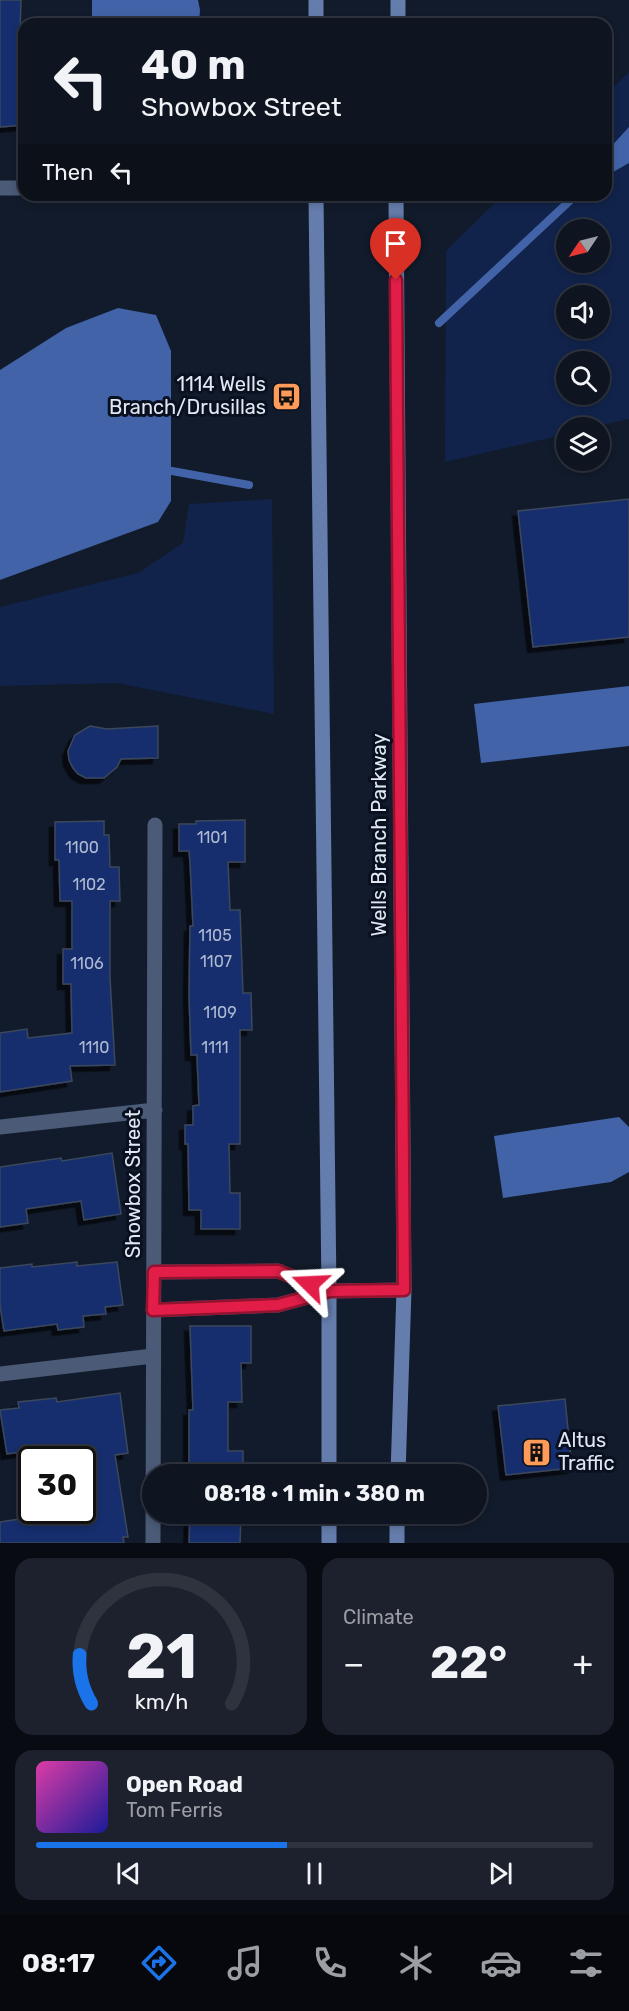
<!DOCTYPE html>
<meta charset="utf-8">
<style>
:root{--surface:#0e1420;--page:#1c212d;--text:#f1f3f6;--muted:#9b9ea5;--line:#2e333e;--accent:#1a73e8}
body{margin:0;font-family:Rubik,sans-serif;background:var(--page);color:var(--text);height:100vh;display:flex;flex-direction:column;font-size:22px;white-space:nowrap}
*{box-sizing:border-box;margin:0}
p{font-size:20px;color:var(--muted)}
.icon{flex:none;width:33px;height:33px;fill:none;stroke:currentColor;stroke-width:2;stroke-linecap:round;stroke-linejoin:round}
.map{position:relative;height:1543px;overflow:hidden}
.sheet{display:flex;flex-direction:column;gap:15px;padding:15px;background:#080b12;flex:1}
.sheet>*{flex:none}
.banner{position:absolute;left:18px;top:18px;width:594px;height:183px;border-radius:18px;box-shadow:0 3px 9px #0003,0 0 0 2px var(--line);background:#0e1420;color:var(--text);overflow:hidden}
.needle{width:39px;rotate:235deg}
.buttons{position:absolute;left:556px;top:219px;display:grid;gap:12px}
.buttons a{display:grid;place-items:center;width:54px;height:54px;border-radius:50%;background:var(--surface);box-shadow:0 3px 9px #0003,0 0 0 2px var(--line);font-size:30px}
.speed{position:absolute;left:18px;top:1446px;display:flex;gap:12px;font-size:30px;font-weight:700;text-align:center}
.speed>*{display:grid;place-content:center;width:78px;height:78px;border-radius:50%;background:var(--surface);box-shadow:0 3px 9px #0003,0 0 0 2px var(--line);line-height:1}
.speed .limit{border:3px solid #111;border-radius:9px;background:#fff;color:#111}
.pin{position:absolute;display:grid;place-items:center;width:51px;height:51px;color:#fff;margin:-62px -26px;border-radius:50% 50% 50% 0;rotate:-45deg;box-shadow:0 0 6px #0007}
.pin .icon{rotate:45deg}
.me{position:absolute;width:66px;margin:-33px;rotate:291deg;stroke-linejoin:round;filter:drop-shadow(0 0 4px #0008)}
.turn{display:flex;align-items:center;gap:21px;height:126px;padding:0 24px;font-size:27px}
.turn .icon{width:78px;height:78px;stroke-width:2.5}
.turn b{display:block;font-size:42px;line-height:51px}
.then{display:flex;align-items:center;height:57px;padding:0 24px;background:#0003;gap:12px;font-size:22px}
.big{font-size:45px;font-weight:700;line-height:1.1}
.sheet .widget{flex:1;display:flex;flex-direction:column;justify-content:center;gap:9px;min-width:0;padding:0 21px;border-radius:18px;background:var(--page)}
.sheet .dial{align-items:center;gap:0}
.dial svg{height:156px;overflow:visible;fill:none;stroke:var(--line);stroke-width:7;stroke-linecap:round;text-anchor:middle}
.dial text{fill:var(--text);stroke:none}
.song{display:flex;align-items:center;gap:18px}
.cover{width:72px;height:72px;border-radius:9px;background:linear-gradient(135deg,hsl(320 70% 55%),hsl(240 70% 35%))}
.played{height:6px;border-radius:3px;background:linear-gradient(90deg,var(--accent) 45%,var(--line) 45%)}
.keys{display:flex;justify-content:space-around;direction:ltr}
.heat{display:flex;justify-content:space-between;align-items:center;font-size:33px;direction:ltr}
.sheet .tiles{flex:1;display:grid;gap:15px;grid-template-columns:1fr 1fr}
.widget:last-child{grid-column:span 2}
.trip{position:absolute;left:142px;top:1464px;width:345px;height:60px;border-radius:30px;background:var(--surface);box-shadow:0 3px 9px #0003,0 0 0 2px var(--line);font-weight:700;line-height:60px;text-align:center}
.menu{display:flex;height:96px;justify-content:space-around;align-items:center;background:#06080d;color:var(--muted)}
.menu .icon{width:42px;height:42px}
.menu .active{color:var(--accent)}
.menu b{font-size:27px;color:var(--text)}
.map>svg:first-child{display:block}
</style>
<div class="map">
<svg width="629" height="1543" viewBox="0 0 629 1543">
<defs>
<filter id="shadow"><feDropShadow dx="-5.5" dy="5.5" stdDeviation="0" flood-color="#0009"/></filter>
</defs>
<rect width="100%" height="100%" fill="#121b2b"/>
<path fill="#11234b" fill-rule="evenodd" d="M629 72V419L593 427 567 428V434L445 462 446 251 503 195H606V95ZM567 230H600V262H567ZM567 296H600V328H567ZM567 362H600V394H567Z
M272 499 274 714 117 683 0 686V607L138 573 183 543 189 504Z"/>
<path fill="#4263a7" d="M92 0H198L200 10 199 24H92Z
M629 127V163L606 176V152Z
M118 308 156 315 171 351V501L158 522 0 580V370L66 328Z
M629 686V746L481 763 474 704Z
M619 1117 629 1127V1172L611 1182 503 1198 494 1136Z"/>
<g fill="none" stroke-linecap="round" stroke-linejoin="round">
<path stroke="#4263a7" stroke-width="8" d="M439 323 576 195
M161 469 249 485"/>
</g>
<path fill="#132f6e" stroke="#3d475b" stroke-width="1.5" filter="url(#shadow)" d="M0 0H21L20 31 24 30V125L0 127Z
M629 499V637L533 647 518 511Z
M90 726 107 729 158 726V758L121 759 117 767 104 778H86L78 774 73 768 69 760 68 751 75 735Z
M245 820V862H228L230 910H240L243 993H251L252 1030H240V1144H229L230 1193H240V1229H201V1210H189L188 1144H185V1125H193V1106L199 1105 197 1055H191L189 995 190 926H193L190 862 189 851H179V824H196V821Z
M104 821V835H109L110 867H119L120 901H110V978L115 1065 70 1066 72 1081 0 1092V1033L27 1029 28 1038 72 1033 71 984H63V949H72V901H60L59 860H55V822Z
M112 1153 121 1214 84 1220 81 1201 26 1209 28 1223 0 1227V1167L61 1158 62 1161Z
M77 1262V1266L117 1262 123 1305 105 1307 106 1314 83 1316 84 1327 58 1330 57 1324 4 1331 0 1305V1268L32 1264V1267Z
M190 1326H251V1363H241L242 1402H228V1451H243V1474H189V1410H193Z
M120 1393 128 1453 115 1455 128 1537H123L124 1543H0V1522L39 1516 38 1510H82V1494L97 1492 90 1448 45 1454 44 1449 7 1454 0 1410 19 1408 18 1402 56 1398 57 1402Z
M565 1399 572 1468 506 1475 498 1406Z
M190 1514H241L240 1543H189Z"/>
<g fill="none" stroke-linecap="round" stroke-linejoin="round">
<path stroke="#4a5a77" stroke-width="15" d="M0 188H24
M0 1127 155 1110
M154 1272 278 1271 329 1291
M153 1310 278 1305 329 1291 404 1290
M0 1374 153 1356
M153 1543 155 825"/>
<path stroke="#657dac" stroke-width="15" d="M316 24V0
M398 24V0
M316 195 329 1291V1474
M396 195 404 1290 398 1474
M329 1543V1514
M397 1543V1514"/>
</g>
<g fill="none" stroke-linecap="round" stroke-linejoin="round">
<defs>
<path id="route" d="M310 1284 278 1271 154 1272 153 1310 278 1305 330 1291 404 1290 396 280"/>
</defs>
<use href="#route" stroke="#92132f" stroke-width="15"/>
<use href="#route" stroke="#e11d48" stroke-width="10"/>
</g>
<defs>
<symbol id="bus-square" viewBox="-11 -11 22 22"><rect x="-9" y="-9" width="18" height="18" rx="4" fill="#fe9b58" stroke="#091121"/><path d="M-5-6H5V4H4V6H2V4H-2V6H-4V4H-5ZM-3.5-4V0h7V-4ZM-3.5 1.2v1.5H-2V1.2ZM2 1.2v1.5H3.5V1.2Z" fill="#111"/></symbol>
<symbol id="building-square" viewBox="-11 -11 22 22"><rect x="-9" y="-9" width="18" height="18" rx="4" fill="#fe9b58" stroke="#091121"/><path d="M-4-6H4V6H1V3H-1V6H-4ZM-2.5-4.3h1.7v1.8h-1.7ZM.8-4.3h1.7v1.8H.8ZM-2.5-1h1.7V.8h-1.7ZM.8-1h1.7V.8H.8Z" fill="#111"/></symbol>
</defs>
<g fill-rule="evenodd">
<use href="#bus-square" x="270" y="380" width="33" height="33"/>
<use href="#building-square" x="520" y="1436" width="33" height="33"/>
</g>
<g text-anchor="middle" stroke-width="6" stroke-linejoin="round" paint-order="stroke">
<g font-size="16" fill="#aeb9d2">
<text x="212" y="843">1101</text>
<text x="82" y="853">1100</text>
<text x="89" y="890">1102</text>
<text x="215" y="941">1105</text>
<text x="216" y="967">1107</text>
<text x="87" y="969">1106</text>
<text x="220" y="1018">1109</text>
<text x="94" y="1053">1110</text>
<text x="215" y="1053">1111</text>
</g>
<g font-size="20" fill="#e1e7f3" stroke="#091121" text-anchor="end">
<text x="266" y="391">1114 Wells<tspan x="266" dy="23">Branch/Drusillas</tspan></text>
<text x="558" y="1447" text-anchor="start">Altus<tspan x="558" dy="23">Traffic</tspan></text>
</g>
<g font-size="20" fill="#e1e7f3" stroke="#091121">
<text transform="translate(379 835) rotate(-90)" y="7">Wells Branch Parkway</text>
<text transform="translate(133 1184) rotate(-90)" y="7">Showbox Street</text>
</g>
</g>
</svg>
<div class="buttons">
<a><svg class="needle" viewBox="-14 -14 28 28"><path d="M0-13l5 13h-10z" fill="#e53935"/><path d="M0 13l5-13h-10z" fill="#9b9ea5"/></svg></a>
<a><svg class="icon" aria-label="sound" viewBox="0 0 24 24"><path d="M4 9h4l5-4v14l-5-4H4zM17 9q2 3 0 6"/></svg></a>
<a><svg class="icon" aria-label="search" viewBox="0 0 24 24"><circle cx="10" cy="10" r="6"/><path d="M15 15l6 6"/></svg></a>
<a><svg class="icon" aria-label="layers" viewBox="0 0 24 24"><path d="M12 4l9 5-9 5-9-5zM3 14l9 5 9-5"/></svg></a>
</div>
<div class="speed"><div class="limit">30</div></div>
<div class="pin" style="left:396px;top:280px;background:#d93025"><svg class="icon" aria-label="arrive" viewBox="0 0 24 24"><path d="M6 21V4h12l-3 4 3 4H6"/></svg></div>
<svg class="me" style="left:310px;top:1284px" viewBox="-20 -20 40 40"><path d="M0-17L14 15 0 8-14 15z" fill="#e11d48" stroke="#fff" stroke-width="4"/></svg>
<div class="trip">08:18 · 1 min · 380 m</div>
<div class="banner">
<div class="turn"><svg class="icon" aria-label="left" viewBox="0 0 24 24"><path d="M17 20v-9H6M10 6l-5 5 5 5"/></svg><div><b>40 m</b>Showbox Street</div></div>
<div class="then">Then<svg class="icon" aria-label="left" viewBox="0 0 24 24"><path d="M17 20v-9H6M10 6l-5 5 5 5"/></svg></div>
</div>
</div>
<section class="sheet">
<div class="tiles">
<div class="widget dial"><svg viewBox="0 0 100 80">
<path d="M14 69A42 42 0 1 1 86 69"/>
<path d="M14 69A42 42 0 0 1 8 44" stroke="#1a73e8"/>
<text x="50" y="56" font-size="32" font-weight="700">21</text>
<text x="50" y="72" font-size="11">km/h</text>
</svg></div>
<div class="widget"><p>Climate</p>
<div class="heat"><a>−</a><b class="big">22°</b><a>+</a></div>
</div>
<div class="widget">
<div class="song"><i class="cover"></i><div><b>Open Road</b><p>Tom Ferris</p></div></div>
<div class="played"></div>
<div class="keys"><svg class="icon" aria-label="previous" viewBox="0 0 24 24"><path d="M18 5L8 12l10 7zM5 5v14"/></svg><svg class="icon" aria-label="pause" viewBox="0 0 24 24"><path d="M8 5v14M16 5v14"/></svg><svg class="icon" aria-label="next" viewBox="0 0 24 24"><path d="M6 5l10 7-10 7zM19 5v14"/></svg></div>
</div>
</div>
</section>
<nav class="menu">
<b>08:17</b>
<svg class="icon active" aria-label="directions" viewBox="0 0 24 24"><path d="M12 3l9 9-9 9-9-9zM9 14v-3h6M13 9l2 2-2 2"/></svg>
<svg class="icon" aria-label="music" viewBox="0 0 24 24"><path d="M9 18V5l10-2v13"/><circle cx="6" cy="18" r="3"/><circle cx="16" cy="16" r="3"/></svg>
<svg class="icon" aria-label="phone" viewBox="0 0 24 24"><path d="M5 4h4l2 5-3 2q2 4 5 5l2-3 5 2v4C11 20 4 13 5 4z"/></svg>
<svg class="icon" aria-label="climate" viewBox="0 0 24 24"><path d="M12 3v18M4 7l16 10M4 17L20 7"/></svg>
<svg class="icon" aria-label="car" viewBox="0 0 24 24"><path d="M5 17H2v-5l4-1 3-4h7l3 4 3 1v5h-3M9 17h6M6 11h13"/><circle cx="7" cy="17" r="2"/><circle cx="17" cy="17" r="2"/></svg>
<svg class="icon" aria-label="filters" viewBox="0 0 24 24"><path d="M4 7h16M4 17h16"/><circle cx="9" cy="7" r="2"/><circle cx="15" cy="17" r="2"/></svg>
</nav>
